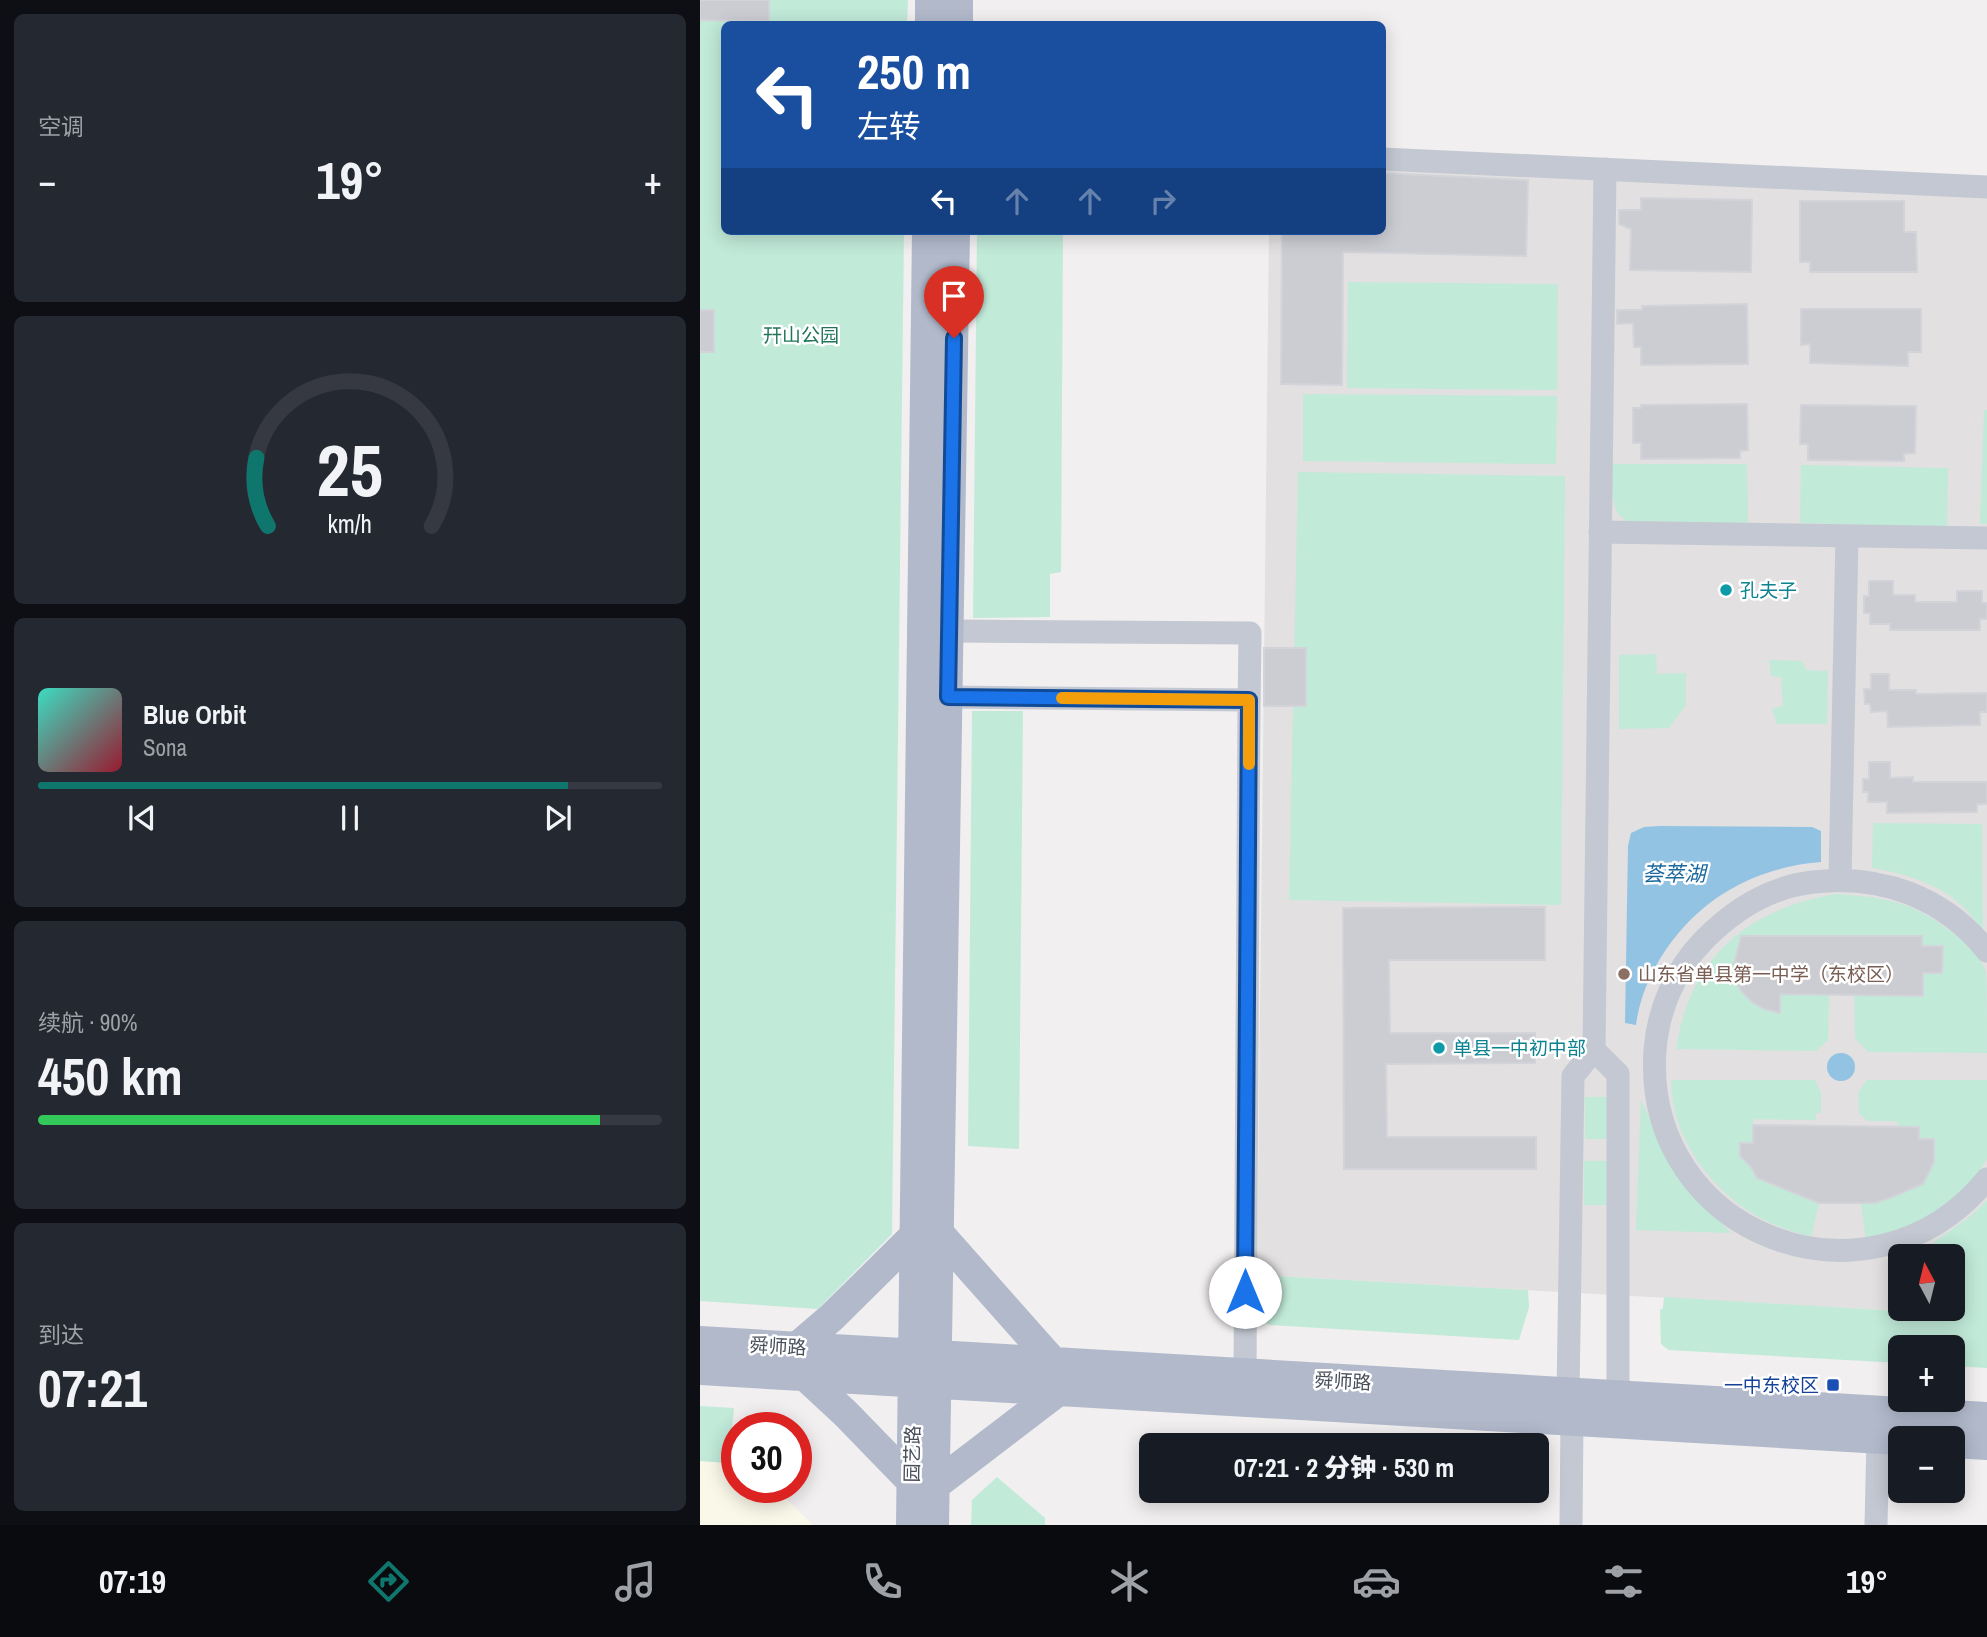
<!DOCTYPE html>
<html lang="zh">
<meta charset="utf-8">
<style>
:root{--surface:#171b24;--page:#242831;--text:#f1f3f6;--muted:#9ea1a6;--line:#363941;--accent:#0f766e}
body{margin:0;font-family:"Archivo Narrow","Noto Sans SC",sans-serif;background:var(--page);color:var(--text);height:100vh;display:flex;flex-direction:column;font-size:26px;white-space:nowrap}
*{box-sizing:border-box;margin:0}
p{font-size:23px;color:var(--muted)}
.icon{flex:none;width:38px;height:38px;fill:none;stroke:currentColor;stroke-width:2;stroke-linecap:round;stroke-linejoin:round}
.map{position:relative;flex:1;overflow:hidden}
.side{display:flex;flex-direction:column;gap:14px;padding:14px;background:#0d0f14;width:700px}
.side>*{flex:none}
.guide{position:absolute;left:21px;top:21px;width:665px;height:214px;border-radius:10px;box-shadow:0 4px 18px #0003;background:#1a4fa0;color:#fff;overflow:hidden}
.needle{width:46px;rotate:353deg}
.controls{position:absolute;left:1188px;top:1244px;display:grid;gap:14px}
.controls a{display:grid;place-items:center;width:77px;height:77px;border-radius:10px;background:var(--surface);box-shadow:0 4px 18px #0003;font-size:35px}
.speed{position:absolute;left:21px;top:1412px;display:flex;gap:14px;font-size:35px;font-weight:700;text-align:center}
.speed>*{display:grid;place-content:center;width:91px;height:91px;border-radius:50%;background:var(--surface);box-shadow:0 4px 18px #0003;line-height:1}
.speed .limit{border:10px solid #d22;background:#fff;color:#111}
.pin{position:absolute;display:grid;place-items:center;width:60px;height:60px;color:#fff;margin:-72px -30px;border-radius:50% 50% 50% 0;rotate:-45deg;box-shadow:0 0 7px #0007}
.pin .icon{rotate:45deg}
.me{position:absolute;width:77px;margin:-38px;rotate:0deg;stroke-linejoin:round;filter:drop-shadow(0 0 5px #0008)}
.turn{display:flex;align-items:center;gap:24px;height:147px;padding:0 21px;font-size:32px}
.turn .icon{width:91px;height:91px;stroke-width:2.5}
.turn b{display:block;font-size:49px;line-height:60px}
.lanes{display:flex;align-items:center;height:66px;padding:0 21px;background:#0003;justify-content:center;gap:35px;direction:ltr}
.lanes .off{opacity:.35}
.big{font-size:52px;font-weight:800;line-height:1.1}
.side .card{flex:1;display:flex;flex-direction:column;justify-content:center;gap:10px;min-width:0;padding:0 24px;border-radius:10px;background:var(--page)}
.side .dial{align-items:center;gap:0}
.dial svg{height:182px;overflow:visible;fill:none;stroke:var(--line);stroke-width:7;stroke-linecap:round;text-anchor:middle}
.dial text{fill:var(--text);stroke:none}
.song{display:flex;align-items:center;gap:21px}
.cover{width:84px;height:84px;border-radius:10px;background:linear-gradient(135deg,hsl(170 70% 55%),hsl(350 70% 35%))}
.played{height:7px;border-radius:4px;background:linear-gradient(90deg,var(--accent) 85%,var(--line) 85%)}
.keys{display:flex;justify-content:space-around;direction:ltr}
.heat{display:flex;justify-content:space-between;align-items:center;font-size:38px;direction:ltr}
.charge{height:10px;border-radius:5px;background:linear-gradient(90deg,#34c759 90%,var(--line) 0)}
.trip{position:absolute;left:439px;top:1433px;width:410px;height:70px;border-radius:10px;background:var(--surface);box-shadow:0 4px 18px #0003;font-weight:800;line-height:70px;text-align:center}
.dock{display:flex;height:112px;justify-content:space-around;align-items:center;background:#090b0e;color:var(--muted)}
.dock .icon{width:49px;height:49px}
.dock .on{color:var(--accent)}
.dock b{font-size:32px;color:var(--text)}
main{display:flex;flex:1;min-height:0}
.map>svg:first-child{display:block}
</style>
<main>
<section class="side">
<div class="card"><p>空调</p>
<div class="heat"><a>−</a><b class="big">19°</b><a>+</a></div>
</div>
<div class="card dial"><svg viewBox="0 0 100 80">
<path d="M14 69A42 42 0 1 1 86 69"/>
<path d="M14 69A42 42 0 0 1 9 39" stroke="#0f766e"/>
<text x="50" y="56" font-size="32" font-weight="700">25</text>
<text x="50" y="72" font-size="11">km/h</text>
</svg></div>
<div class="card">
<div class="song"><i class="cover"></i><div><b>Blue Orbit</b><p>Sona</p></div></div>
<div class="played"></div>
<div class="keys"><svg class="icon" aria-label="previous" viewBox="0 0 24 24"><path d="M18 5L8 12l10 7zM5 5v14"/></svg><svg class="icon" aria-label="pause" viewBox="0 0 24 24"><path d="M8 5v14M16 5v14"/></svg><svg class="icon" aria-label="next" viewBox="0 0 24 24"><path d="M6 5l10 7-10 7zM19 5v14"/></svg></div>
</div>
<div class="card"><p>续航 · 90%</p><b class="big">450 km</b><div class="charge"></div></div>
<div class="card"><p>到达</p><b class="big">07:21</b></div>
</section>
<div class="map">
<svg width="1287" height="1525" viewBox="0 0 1287 1525">
<rect width="100%" height="100%" fill="#f1efef"/>
<path fill="#faf8e9" d="M0 1461 37 1464V1488H75L113 1525H0Z"/>
<path fill="#e2e0e0" fill-rule="evenodd" d="M683 159 1287 189V1316L557 1275 569 231H682ZM1200 1256H1253V1309H1200Z"/>
<path fill="#c1ead9" d="M0 0H208L207 24H24V231H204L192 1234 118 1309 0 1301Z
M277 231H363L361 572 350 574V617L273 618Z
M648 282 858 284 857 390 647 388Z
M603 394 857 396 856 464 603 461Z
M1284 410H1287V524H1280Z
M912 464H1047L1048 524 927 521C908 511 913 484 912 464Z
M1101 465 1248 468 1247 527 1100 523Z
M598 472 865 476 861 905 589 900Z
M956 654 957 674 986 673V705L969 728 919 729V655Z
M1069 660 1102 661 1106 670 1128 671 1127 724H1077L1072 709 1083 706 1081 677 1071 676Z
M272 711H323L319 1149 268 1146Z
M1173 823 1282 824 1283 929C1275 921 1269 911 1260 904 1237 883 1202 873 1172 868Z
M1135 894C1187 897 1218 903 1259 938 1269 947 1281 959 1286 972 1287 983 1287 1037 1287 1053L1168 1052 1155 1038 1154 995H1129L1128 1040 1116 1051 976 1049C990 958 1046 910 1135 894Z
M971 1080H1115L1121 1092V1113H1116V1120L1053 1119V1143H1040V1156L1051 1167 1057 1178 1119 1203 1111 1237C1095 1232 1079 1228 1064 1220 1013 1193 972 1140 971 1080Z
M1167 1080H1287V1159L1281 1169 1262 1191 1221 1222 1166 1240 1161 1204 1175 1203 1223 1184 1219 1127 1199 1126 1195 1121H1168L1159 1114 1158 1093Z
M885 1097H907L908 1139H885Z
M941 1100C963 1149 994 1194 1031 1233L936 1230Z
M884 1161H907V1205H884Z
M1287 1200V1368L1253 1366V1348H1200V1363L969 1350 961 1344 960 1310 963 1308 964 1297 1231 1313 1232 1309H1253V1256H1232L1233 1243 1272 1215Z
M557 1275 828 1290 829 1307 819 1340 570 1325C550 1316 556 1293 557 1275Z
M0 1406 34 1408 28 1463 0 1461Z
M297 1477 345 1518V1525H271L272 1500Z"/>
<path fill="#92c3e3" d="M960 826 1112 827 1121 831V862C1092 864 1059 873 1033 888 984 914 943 970 936 1025L925 1023 928 846 931 833 944 827Z
M1127 1067a14 14 0 1 1 28 0a14 14 0 1 1-28 0Z"/>
<path fill="#cccdd3" stroke="#d3d4d9" stroke-width="2" d="M0 0H69V21L0 20Z
M682 173 828 180 826 256 643 252 642 385 581 384 582 231H682Z
M941 198 1052 200 1051 272 930 270 931 229 919 224V210H941Z
M1100 201H1204V232H1216L1217 272H1110V262H1100Z
M1047 304 1048 364 941 365V347H934L933 323 917 324V310H942V306Z
M1101 309H1221V352H1208V366L1110 363V344L1101 345Z
M0 310H14V352H0Z
M1047 404 1048 450 1040 451V458L941 459V443H933V408H941V405Z
M1101 405 1216 406 1215 453 1204 454V461L1108 460V444H1100Z
M1169 581H1193V595H1215V602H1257V591H1282V603H1287V619H1280V630H1190V624H1170V613H1164V596H1169Z
M564 648H606V706H564Z
M1171 674H1189V690H1216V694L1287 693V712H1280V725L1188 727 1187 711 1171 712 1170 704H1165L1164 689H1171Z
M1169 762H1190V778L1213 777V782H1287V804H1277V812L1187 813V802H1168V792H1163V779H1169Z
M845 907V960H689L690 1033H835V1063L686 1064 687 1137H836V1169H644L643 908Z
M1041 936H1222V946H1243L1242 973H1223V996L1080 994V1013L1064 1009 1052 1002 1041 991 1035 979 1034 964Z
M1053 1125 1219 1127V1139H1234V1162L1223 1184 1192 1197 1175 1203H1119L1057 1178 1051 1167 1040 1156V1143H1053Z"/>
<g fill="none" stroke-linecap="round" stroke-linejoin="round">
<path stroke="#c3c8d2" stroke-width="23" d="M682 159 1287 187
M900 532 1287 538
M249 631 550 633 549 711
M248 697 549 700 545 1375
M1140 879 1147 536
M1287 951C1244 897 1181 874 1113 882 1070 887 1033 910 1003 941 975 970 958 1010 955 1050 942 1235 1170 1322 1287 1179
M894 1050 918 1074V1396
M868 1394 873 1076 894 1050 905 169
M871 1525 872 1421
M1176 1525 1178 1439"/>
<path stroke="#b1b9cb" stroke-width="30" d="M230 24V0
M258 24V0
M238 1232 355 1364
M0 1341 1287 1417
M97 1347 132 1317 217 1233
M0 1370 1200 1440
M105 1376 146 1414 212 1482
M1253 1443 1287 1445
M234 1486 357 1392
M211 1525 227 231
M234 1525 255 231"/>
</g>
<g fill="none" stroke-linecap="round" stroke-linejoin="round">
<defs>
<path id="route" d="M254 338 248 697 549 700 545 1292"/>
</defs>
<use href="#route" stroke="#114b97" stroke-width="18"/>
<use href="#route" stroke="#1a73e8" stroke-width="12"/>
<path stroke="#f59e0b" stroke-width="12" d="M362 698 549 700V764"/>
</g>
<g fill="#0f9aa8" stroke="#fff" stroke-width="2.5">
<circle cx="1026" cy="590" r="7"/>
<circle cx="739" cy="1048" r="7"/>
</g>
<circle fill="#8d6e63" stroke="#fff" stroke-width="2.5" cx="924" cy="974" r="7"/>
<rect fill="#1a4fb4" stroke="#fff" stroke-width="2.5" x="1126" y="1378" width="14" height="14" rx="3.5"/>
<g text-anchor="middle" stroke-width="5" stroke-linejoin="round" paint-order="stroke">
<g font-size="19" fill="#20755a" stroke="#fff">
<text x="101" y="342">幵山公园</text>
</g>
<g font-size="19" fill="#0d838f" stroke="#fff" text-anchor="start">
<text x="1040" y="597">孔夫子</text>
<text x="753" y="1055">单县一中初中部</text>
</g>
<g font-size="19" fill="#785e54" stroke="#fff" text-anchor="start">
<text x="938" y="981">山东省单县第一中学（东校区）</text>
</g>
<g font-size="19" fill="#484e5a" stroke="#fff">
<text transform="translate(78 1346) rotate(3)" y="7">舜师路</text>
<text transform="translate(643 1381) rotate(3)" y="7">舜师路</text>
<text transform="translate(212 1454) rotate(-89)" y="7">园艺路</text>
</g>
<g font-size="19" fill="#164399" stroke="#fff" text-anchor="end">
<text x="1119" y="1392">一中东校区</text>
</g>
<g font-size="21" font-style="italic" fill="#1a689c" stroke="#fff">
<text x="974" y="881">荟萃湖</text>
</g>
</g>
</svg>
<div class="controls">
<a><svg class="needle" viewBox="-14 -14 28 28"><path d="M0-13l5 13h-10z" fill="#e53935"/><path d="M0 13l5-13h-10z" fill="#9ea1a6"/></svg></a>
<a>+</a>
<a>−</a>
</div>
<div class="speed"><div class="limit">30</div></div>
<div class="pin" style="left:254px;top:338px;background:#d93025"><svg class="icon" aria-label="arrive" viewBox="0 0 24 24"><path d="M6 21V4h12l-3 4 3 4H6"/></svg></div>
<svg class="me" style="left:545px;top:1292px" viewBox="-20 -20 40 40"><circle r="19" fill="#fff"/><path d="M0-13L10 11 0 6-10 11z" fill="#1a73e8"/></svg>
<div class="trip">07:21 · 2 分钟 · 530 m</div>
<div class="guide">
<div class="turn"><svg class="icon" aria-label="left" viewBox="0 0 24 24"><path d="M17 20v-9H6M10 6l-5 5 5 5"/></svg><div><b>250 m</b>左转</div></div>
<div class="lanes"><svg class="icon" aria-label="left" viewBox="0 0 24 24"><path d="M17 20v-9H6M10 6l-5 5 5 5"/></svg><svg class="icon off" aria-label="ahead" viewBox="0 0 24 24"><path d="M12 20V5M6 11l6-6 6 6"/></svg><svg class="icon off" aria-label="ahead" viewBox="0 0 24 24"><path d="M12 20V5M6 11l6-6 6 6"/></svg><svg class="icon off" aria-label="right" viewBox="0 0 24 24"><path d="M7 20v-9h11M14 6l5 5-5 5"/></svg></div>
</div>
</div>
</main>
<nav class="dock">
<b>07:19</b>
<svg class="icon on" aria-label="directions" viewBox="0 0 24 24"><path d="M12 3l9 9-9 9-9-9zM9 14v-3h6M13 9l2 2-2 2"/></svg>
<svg class="icon" aria-label="music" viewBox="0 0 24 24"><path d="M9 18V5l10-2v13"/><circle cx="6" cy="18" r="3"/><circle cx="16" cy="16" r="3"/></svg>
<svg class="icon" aria-label="phone" viewBox="0 0 24 24"><path d="M5 4h4l2 5-3 2q2 4 5 5l2-3 5 2v4C11 20 4 13 5 4z"/></svg>
<svg class="icon" aria-label="climate" viewBox="0 0 24 24"><path d="M12 3v18M4 7l16 10M4 17L20 7"/></svg>
<svg class="icon" aria-label="car" viewBox="0 0 24 24"><path d="M5 17H2v-5l4-1 3-4h7l3 4 3 1v5h-3M9 17h6M6 11h13"/><circle cx="7" cy="17" r="2"/><circle cx="17" cy="17" r="2"/></svg>
<svg class="icon" aria-label="filters" viewBox="0 0 24 24"><path d="M4 7h16M4 17h16"/><circle cx="9" cy="7" r="2"/><circle cx="15" cy="17" r="2"/></svg>
<b>19°</b>
</nav>
